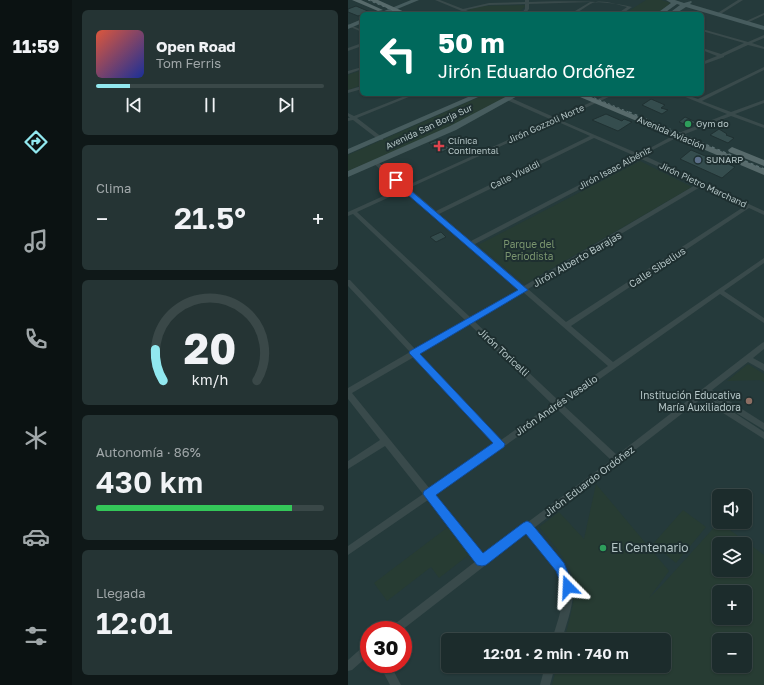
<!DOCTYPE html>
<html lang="es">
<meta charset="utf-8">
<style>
:root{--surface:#1c2c2c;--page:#253434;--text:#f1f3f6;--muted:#a0a7a9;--line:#3a4848;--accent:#91e8ef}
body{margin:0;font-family:"Golos Text",sans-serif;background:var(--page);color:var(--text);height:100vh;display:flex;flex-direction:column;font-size:15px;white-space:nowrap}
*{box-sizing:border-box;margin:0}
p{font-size:13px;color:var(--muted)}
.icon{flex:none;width:22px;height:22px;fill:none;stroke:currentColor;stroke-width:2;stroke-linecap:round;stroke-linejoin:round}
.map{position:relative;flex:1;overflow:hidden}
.sheet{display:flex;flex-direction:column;gap:10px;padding:10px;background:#0f1818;width:276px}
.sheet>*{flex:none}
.hud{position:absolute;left:12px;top:12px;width:344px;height:84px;border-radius:6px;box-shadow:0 1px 3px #0004,0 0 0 1px var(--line);background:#00695c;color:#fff;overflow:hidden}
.fabs{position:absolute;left:364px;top:489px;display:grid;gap:8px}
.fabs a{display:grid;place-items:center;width:40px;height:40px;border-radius:6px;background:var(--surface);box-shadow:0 1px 3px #0004,0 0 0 1px var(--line);font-size:20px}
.speed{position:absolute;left:12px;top:621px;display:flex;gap:8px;font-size:20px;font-weight:700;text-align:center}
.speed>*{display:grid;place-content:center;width:52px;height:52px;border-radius:50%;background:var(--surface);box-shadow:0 1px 3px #0004,0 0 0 1px var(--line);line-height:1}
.speed .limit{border:6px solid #d22;background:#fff;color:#111}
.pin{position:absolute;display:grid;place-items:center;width:34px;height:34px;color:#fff;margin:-17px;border-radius:8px;box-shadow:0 2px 6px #0006}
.me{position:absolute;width:44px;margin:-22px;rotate:339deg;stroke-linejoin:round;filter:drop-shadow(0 0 3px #0008)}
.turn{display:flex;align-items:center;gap:14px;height:84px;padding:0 12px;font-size:18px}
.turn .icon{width:52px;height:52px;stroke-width:2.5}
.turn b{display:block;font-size:28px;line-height:34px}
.big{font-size:30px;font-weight:600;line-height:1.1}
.sheet .tile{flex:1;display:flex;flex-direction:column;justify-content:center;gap:6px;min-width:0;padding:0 14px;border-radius:6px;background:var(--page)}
.sheet .dial{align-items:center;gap:0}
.dial svg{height:104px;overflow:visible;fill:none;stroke:var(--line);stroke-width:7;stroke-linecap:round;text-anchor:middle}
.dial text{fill:var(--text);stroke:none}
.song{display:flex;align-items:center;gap:12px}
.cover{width:48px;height:48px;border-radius:6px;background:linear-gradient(135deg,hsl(10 70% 55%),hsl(230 70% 35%))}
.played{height:4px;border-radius:2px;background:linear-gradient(90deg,var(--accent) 15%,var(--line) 15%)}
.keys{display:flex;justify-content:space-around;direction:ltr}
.heat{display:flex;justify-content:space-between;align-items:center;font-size:22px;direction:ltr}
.charge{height:6px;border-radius:3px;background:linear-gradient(90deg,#34c759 86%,var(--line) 0)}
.trip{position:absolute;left:93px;top:633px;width:230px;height:40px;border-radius:6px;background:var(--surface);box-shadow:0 1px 3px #0004,0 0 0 1px var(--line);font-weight:600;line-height:40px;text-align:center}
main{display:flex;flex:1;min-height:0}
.dock{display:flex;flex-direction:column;width:72px;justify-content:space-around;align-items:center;background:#0b1212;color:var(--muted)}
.dock .icon{width:28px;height:28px}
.dock .on{color:var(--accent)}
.dock b{font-size:18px;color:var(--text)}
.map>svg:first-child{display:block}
</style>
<main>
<nav class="dock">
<b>11:59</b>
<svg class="icon on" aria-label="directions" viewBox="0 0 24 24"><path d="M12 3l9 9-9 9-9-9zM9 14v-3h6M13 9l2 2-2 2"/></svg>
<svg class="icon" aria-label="music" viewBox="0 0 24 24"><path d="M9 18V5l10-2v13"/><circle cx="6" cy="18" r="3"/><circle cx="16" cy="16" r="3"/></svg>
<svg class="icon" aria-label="phone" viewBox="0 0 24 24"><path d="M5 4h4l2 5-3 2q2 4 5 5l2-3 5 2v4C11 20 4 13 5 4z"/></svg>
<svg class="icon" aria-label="climate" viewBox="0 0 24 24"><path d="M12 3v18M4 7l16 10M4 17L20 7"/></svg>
<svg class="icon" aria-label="car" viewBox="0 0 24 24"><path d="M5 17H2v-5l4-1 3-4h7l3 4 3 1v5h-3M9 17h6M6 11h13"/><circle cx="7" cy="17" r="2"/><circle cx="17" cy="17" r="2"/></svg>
<svg class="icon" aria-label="filters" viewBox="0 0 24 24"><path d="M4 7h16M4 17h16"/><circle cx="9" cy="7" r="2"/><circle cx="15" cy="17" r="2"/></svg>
</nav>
<section class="sheet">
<div class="tile">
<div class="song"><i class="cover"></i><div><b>Open Road</b><p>Tom Ferris</p></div></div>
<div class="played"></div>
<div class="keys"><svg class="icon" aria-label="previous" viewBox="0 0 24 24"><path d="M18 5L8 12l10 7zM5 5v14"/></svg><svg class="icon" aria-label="pause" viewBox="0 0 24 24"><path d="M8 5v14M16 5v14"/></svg><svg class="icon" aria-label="next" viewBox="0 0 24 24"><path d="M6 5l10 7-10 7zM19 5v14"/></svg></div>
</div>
<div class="tile"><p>Clima</p>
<div class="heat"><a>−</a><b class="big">21.5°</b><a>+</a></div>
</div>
<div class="tile dial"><svg viewBox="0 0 100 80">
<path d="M14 69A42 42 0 1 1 86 69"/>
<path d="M14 69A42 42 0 0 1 8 45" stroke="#91e8ef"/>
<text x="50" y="56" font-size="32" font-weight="700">20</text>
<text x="50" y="72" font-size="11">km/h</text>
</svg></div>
<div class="tile"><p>Autonomía · 86%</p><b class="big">430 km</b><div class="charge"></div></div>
<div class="tile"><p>Llegada</p><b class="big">12:01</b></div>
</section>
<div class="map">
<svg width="416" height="685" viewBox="0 0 416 685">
<rect width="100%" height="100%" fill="#253a3b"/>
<path fill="#273c33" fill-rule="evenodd" d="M298 0H313L323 3 308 14H276Z
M178 5 170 14H130L119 10 134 6Z
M14 70V85L0 90V75Z
M138 94H167L104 127 0 171V155Z
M292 161 344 187 177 284 130 245Z
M400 364 416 374V382L413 380 379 381Z
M248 484 321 571 301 598 315 584 371 522 416 555V685H204L209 666H316V640H216C233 579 231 575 191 527L211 512 236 539ZM371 544H397V570H371ZM371 592H397V618H371ZM371 640H397V666H371Z
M335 510 358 527 328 563 305 544Z
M100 527 122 554 91 578 83 567 39 601 26 583Z"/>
<path fill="#354d4e" stroke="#203132" d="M8 6 22 12 10 16 0 12V9Z
M303 99 317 105 313 108 320 110 314 114 294 105Z
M258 114 274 121 276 119 284 122 270 131 244 120Z
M337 117 348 122 341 126 331 122Z
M371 129 379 134 378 135 386 138 380 143 362 135Z
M89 140 94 143 102 148 94 152 81 143Z
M343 150 376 164 378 163 387 167 374 178 332 159Z
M93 232 98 237 88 242 82 237Z"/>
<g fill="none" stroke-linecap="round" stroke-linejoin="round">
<path fill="#394a4b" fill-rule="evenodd" d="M87 0H92L115 9 141 3 177 2V0H181V2C209 1 260 0 284 7L274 14H269L279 7C271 5 256 0 248 2 238 4 232 14 222 14L242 2 181 4V9L177 14H173L177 9V4L141 5 118 10 126 14H121Z
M390 0H395L371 15 368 14Z
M416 13V15L399 23 396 22Z
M0 24 14 30V32L0 26Z
M354 29 400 42 416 35V38L404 43 416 47V49L400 45 376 56V57L354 65V62L369 56 354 50V48L373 54 396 43 354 31Z
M14 43V46L0 51V48Z
M14 67V69L0 74V71Z
M416 67V70L354 101 383 112 416 100V103L387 114 416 125V128L383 116 332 136 295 155 416 211V215L401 208 223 326 265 362 416 258V263L376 291 416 318V323L372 294 215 405 269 455 414 343 416 342V349L405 358 416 364V371L400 362 364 390 416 423V430L359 395 416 432V439L353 399 186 528C202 546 225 568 225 594 224 610 218 625 214 640H204C208 625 214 611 215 595 217 570 194 550 179 533L54 630H41L43 627 128 561 80 500 0 555V546L75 494 37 446 0 469V461L32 440 0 399V388L62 352 0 286V280H2L67 349 117 320 5 214 0 216V212L53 188 25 163 26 162H30L58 186 204 120 159 100V98H163L208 118 261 94H267L212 120 291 154 328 134 379 114 330 94H336L350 99ZM208 121 242 136 88 211 61 188ZM246 138 287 156 123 241 91 214ZM291 158 349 184 176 286 127 244ZM354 186 397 206 218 322 180 289ZM57 190 171 289 122 317 9 212ZM175 292 260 366 210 400 126 321ZM121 324 204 404 153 440 71 353ZM66 357 147 444 82 489 4 393ZM209 409 263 460 180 522 176 523 175 526 135 555 87 495Z
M14 86V89L0 93V90Z
M62 94H68L9 118 35 138V140H31L5 120 0 121V118H2L0 116V113L6 116Z
M21 644V655L4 670 0 671V660L17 645Z
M31 664H42L53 685H42Z
M197 666H207L202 685H192Z"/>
<path fill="#475c5e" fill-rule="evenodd" d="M63 0H71L37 14H29Z
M318 0H327L336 3 343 1 344 2 342 4 416 26V30L338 7 327 14H320L332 5 329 4 315 14H308L323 3Z
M14 19V23L0 29V25Z
M127 94H137L0 154V149Z
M163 94H173L108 130 0 177V171L102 126Z"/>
<path fill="#576a6b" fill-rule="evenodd" d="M4 0H13L35 10 30 11Z
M21 0H30L61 14H52Z
M225 94H236L416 169V175Z
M384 147 416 160V166L381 152 380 150Z"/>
<path stroke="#5b7072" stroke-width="1" stroke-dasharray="2.5 2.5" stroke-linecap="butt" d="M20 0 54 14
M237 94 283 113"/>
<path stroke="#5b7072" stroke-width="1.5" stroke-dasharray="3 3" stroke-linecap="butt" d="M281 112 416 169"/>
</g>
<path fill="#1a73e8" stroke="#114b97" d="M48 178 180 290 72 354 157 444 156 447 88 495 135 553 175 523 179 521 183 523 216 563 226 587 224 591 220 593 216 591 208 571 178 534 138 565 134 566 129 565 75 494 76 491 145 443 61 353 62 351 170 290 45 182 44 180Z"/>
<g fill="#2e9e5b" stroke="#1e2f30" stroke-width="1.5">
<circle cx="340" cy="124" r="4"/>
<circle cx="255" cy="548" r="4"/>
</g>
<path fill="#e0444e" stroke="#1e2f30" stroke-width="1.5" d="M89 140h4v4h4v4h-4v4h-4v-4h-4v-4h4z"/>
<circle fill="#5c6f8a" stroke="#1e2f30" stroke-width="1.5" cx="350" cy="160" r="4"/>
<circle fill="#8d6e63" stroke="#1e2f30" stroke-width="1.5" cx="401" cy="401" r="4"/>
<g text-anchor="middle" stroke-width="4" stroke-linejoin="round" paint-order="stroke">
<g font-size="9" fill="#b4c5c6" stroke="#1e2f30">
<text transform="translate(198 124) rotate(-24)" y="3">Jirón Gozzoli Norte</text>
<text transform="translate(81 127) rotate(-25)" y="3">Avenida San Borja Sur</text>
<text transform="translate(323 133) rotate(23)" y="3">Avenida Aviación</text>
<text transform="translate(267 168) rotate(-28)" y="3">Jirón Isaac Albéniz</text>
<text transform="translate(167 175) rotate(-26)" y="3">Calle Vivaldi</text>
<text transform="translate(355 185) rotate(25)" y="3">Jirón Pietro Marchand</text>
</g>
<g font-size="9" fill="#b4c5c6" stroke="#1e2f30" text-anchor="start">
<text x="348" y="127">Gym do</text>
<text x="100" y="144">Clínica<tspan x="100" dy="10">Continental</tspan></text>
<text x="358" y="163">SUNARP</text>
</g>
<g font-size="10" fill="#7a956e" stroke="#1e2f30">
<text x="181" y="248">Parque del<tspan x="181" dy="12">Periodista</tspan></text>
</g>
<g font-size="10" fill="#b4c5c6" stroke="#1e2f30">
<text transform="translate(229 259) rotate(-30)" y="4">Jirón Alberto Barajas</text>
<text transform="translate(309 267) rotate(-33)" y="4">Calle Sibelius</text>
<text transform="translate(156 352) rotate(43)" y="4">Jirón Toricelli</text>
<text transform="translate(208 405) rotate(-35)" y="4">Jirón Andrés Vesalio</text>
<text transform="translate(241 481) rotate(-37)" y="4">Jirón Eduardo Ordóñez</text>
</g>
<g font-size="10" fill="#b4c5c6" stroke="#1e2f30" text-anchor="end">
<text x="393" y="399">Institución Educativa<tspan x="393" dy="12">María Auxiliadora</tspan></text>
</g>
<g font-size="12" fill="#b4c5c6" stroke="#1e2f30" text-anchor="start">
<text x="263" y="552">El Centenario</text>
</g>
</g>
</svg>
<div class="fabs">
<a><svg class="icon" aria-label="sound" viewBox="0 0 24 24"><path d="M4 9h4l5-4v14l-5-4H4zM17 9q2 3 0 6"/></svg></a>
<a><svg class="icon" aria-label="layers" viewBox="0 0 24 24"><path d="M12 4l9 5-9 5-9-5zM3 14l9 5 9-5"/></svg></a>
<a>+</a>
<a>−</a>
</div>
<div class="speed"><div class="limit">30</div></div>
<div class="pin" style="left:48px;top:180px;background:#d93025"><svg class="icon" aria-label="arrive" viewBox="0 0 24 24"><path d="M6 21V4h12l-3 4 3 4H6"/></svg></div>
<svg class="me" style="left:220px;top:587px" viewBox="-20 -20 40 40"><path d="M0-17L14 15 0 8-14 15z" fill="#1a73e8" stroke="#fff" stroke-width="4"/></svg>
<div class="trip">12:01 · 2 min · 740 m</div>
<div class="hud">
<div class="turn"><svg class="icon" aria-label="left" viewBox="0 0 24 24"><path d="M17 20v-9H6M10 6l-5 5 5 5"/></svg><div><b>50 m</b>Jirón Eduardo Ordóñez</div></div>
</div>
</div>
</main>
